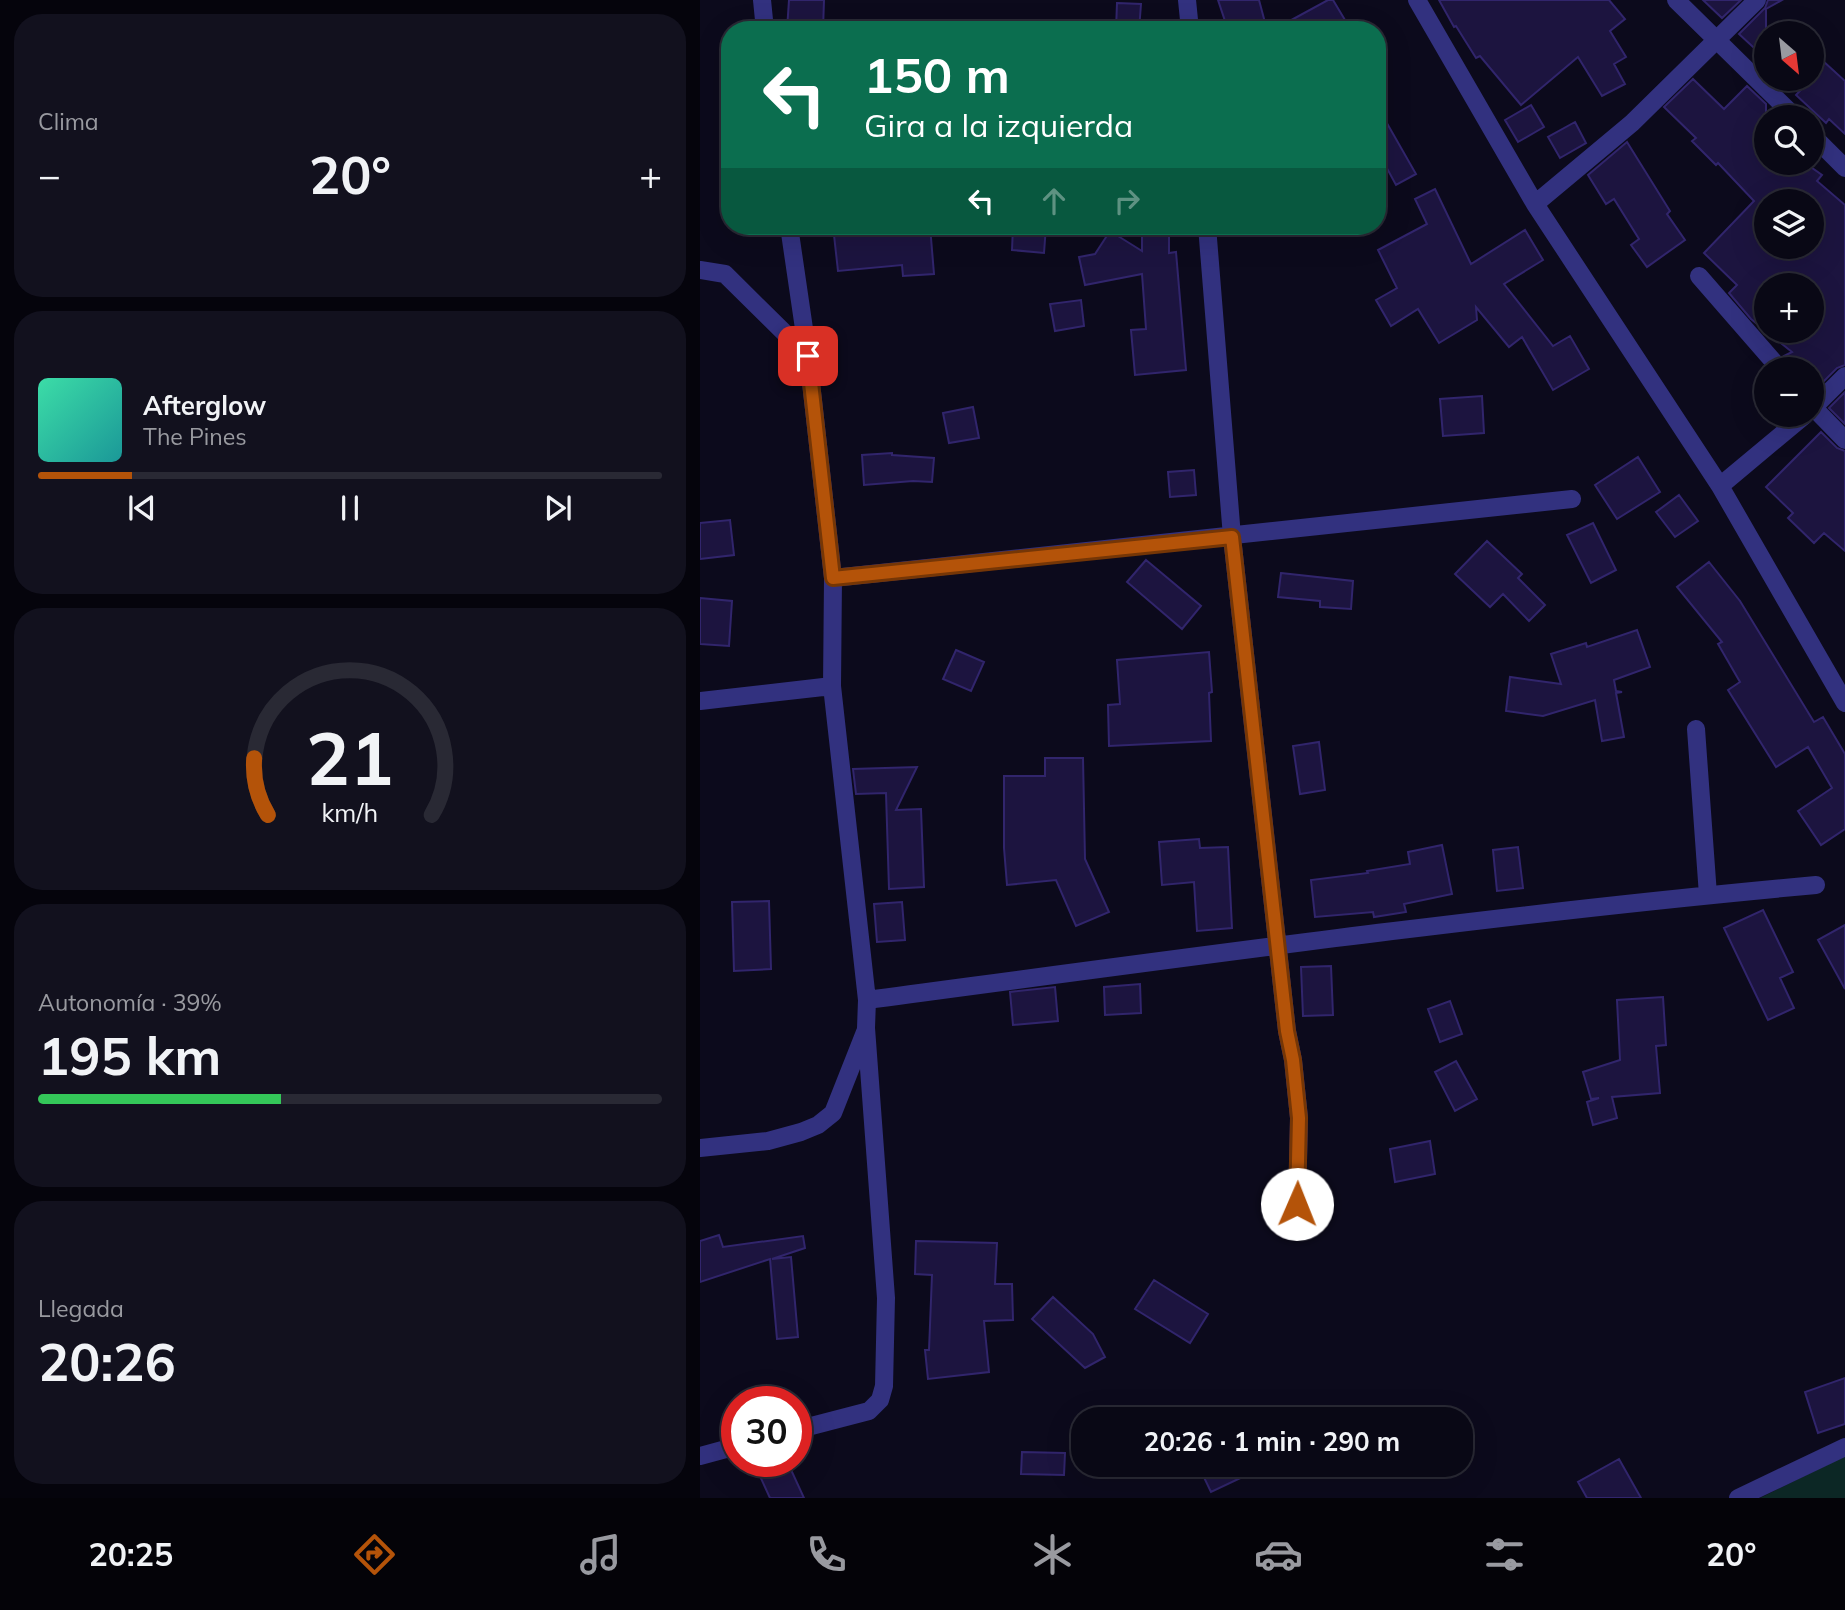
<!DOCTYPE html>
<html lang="es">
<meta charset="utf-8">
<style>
:root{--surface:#090815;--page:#12111e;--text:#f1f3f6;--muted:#999aa0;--line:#292934;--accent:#b45309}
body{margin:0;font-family:Mulish,sans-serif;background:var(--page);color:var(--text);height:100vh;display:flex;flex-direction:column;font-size:26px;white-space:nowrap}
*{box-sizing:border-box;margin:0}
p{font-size:23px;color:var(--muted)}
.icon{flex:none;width:38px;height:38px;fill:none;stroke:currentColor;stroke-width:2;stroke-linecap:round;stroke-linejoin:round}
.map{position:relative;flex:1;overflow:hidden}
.sheet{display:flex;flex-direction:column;gap:14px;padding:14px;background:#05040c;width:700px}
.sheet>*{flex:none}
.banner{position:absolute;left:21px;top:21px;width:665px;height:214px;border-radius:28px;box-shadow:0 7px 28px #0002,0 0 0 2px var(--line);background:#0b6e4f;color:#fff;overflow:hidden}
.needle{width:46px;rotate:152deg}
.buttons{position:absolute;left:1054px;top:21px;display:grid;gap:14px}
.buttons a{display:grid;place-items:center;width:70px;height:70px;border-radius:50%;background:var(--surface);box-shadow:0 7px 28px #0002,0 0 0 2px var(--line);font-size:35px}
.speed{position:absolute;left:21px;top:1386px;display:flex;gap:14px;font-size:35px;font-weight:700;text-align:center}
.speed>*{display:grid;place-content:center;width:91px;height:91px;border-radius:50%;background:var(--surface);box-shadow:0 7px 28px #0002,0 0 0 2px var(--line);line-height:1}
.speed .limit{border:10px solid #d22;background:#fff;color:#111}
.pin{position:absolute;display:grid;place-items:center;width:60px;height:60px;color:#fff;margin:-30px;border-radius:14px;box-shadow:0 4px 10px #0006}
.me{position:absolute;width:77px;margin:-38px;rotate:1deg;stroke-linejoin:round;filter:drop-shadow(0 0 5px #0008)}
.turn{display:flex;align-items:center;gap:24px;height:147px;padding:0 28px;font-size:32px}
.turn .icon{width:91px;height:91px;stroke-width:2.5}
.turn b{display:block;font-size:49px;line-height:60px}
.lanes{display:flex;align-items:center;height:66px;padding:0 28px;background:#0003;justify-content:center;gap:35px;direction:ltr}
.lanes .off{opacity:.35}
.big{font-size:52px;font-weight:700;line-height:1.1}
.sheet .widget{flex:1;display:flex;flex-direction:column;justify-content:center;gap:10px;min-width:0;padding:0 24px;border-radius:28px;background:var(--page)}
.sheet .dial{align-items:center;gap:0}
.dial svg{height:182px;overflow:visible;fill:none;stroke:var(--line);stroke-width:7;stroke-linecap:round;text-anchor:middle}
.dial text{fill:var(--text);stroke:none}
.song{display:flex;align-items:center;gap:21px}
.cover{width:84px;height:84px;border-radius:10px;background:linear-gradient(135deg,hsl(160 70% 55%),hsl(180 70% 35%))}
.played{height:7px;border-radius:4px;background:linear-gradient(90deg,var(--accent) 15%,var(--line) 15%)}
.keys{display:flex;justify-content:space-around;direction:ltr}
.heat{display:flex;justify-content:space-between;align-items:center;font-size:38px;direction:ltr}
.charge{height:10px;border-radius:5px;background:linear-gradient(90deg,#34c759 39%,var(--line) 0)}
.trip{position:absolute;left:371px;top:1407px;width:402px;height:70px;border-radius:28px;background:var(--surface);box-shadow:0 7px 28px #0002,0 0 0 2px var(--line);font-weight:700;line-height:70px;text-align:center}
.tabs{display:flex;height:112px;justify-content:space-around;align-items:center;background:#040308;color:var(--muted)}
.tabs .icon{width:49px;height:49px}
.tabs .selected{color:var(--accent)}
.tabs b{font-size:32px;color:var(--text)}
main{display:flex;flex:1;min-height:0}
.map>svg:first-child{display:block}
</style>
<main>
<section class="sheet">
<div class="widget"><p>Clima</p>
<div class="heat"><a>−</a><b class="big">20°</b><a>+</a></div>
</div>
<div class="widget">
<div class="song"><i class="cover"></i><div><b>Afterglow</b><p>The Pines</p></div></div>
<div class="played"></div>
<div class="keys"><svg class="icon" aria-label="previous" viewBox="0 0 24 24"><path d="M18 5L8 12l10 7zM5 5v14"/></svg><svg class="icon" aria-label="pause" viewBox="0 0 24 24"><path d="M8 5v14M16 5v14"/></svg><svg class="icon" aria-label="next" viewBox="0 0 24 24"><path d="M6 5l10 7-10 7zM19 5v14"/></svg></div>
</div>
<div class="widget dial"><svg viewBox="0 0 100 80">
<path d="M14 69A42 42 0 1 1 86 69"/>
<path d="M14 69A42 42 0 0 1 8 44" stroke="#b45309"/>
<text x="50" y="56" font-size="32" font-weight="700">21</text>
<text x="50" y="72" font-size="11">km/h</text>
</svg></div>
<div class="widget"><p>Autonomía · 39%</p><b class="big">195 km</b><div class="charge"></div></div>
<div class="widget"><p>Llegada</p><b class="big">20:26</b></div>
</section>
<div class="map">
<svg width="1145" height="1498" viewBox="0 0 1145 1498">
<rect width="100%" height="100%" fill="#0c0a1c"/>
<path fill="#0c2725" d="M1145 1456V1498H1060Z"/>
<path fill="#1c143f" stroke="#31256c" stroke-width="2" fill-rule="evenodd" d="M89 0H124L123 30H87Z
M518 0H559L567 30H528Z
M628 0H633L651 30H573Z
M739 0H909L925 19 910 31 926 57 914 64 925 84 902 96 878 57 821 105 780 56 776 58 756 26 754 27Z
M1003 0H1041L1022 18Z
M1068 0H1082L1066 9V59L1039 34 1065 8Z
M417 3 441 4 439 30H416Z
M1111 50 1145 81V134L1129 119 1126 123 1096 95 1111 79Z
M993 79 1024 109 1047 86 1066 104V163H1105L1122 175 1117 181 1145 205V365L1137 368 1111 394V369H1091L1084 356 1092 352 1051 319 1029 293 1037 285 1004 253 1054 201 1018 163 1016 165 992 141 996 138 964 107ZM1066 201H1111V247H1066ZM1066 285H1111V331H1066Z
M831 105 844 127 818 142 805 120Z
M680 111 716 174 696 185 677 150V112Z
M875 122 886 143 860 158 848 137Z
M927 142 970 211 967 214 985 240 947 267 931 245 939 239 914 199 906 204 888 175Z
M735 189 771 264 825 230 843 260 804 284 853 346 870 336 889 369 853 390 822 337 809 347 776 307 777 320 739 343 718 309 691 326 676 300 697 288 678 250 727 224 715 199Z
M133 226H230L234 274 203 276 202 265 138 271Z
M313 226H346L344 253 312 250Z
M442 226H469V253L476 252 486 370 435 375 431 330 446 329 442 274 385 285 379 257 395 254 410 231 442 251Z
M381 300 384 326 355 331 350 304Z
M1145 392V424L1129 408Z
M782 396 784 433 743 436 740 399Z
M273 407 279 438 249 443 243 413Z
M1121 432 1137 448 1145 451V551L1124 533 1114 543 1088 518 1093 513 1066 487Z
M192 453V455L234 458 232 482 213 481 164 485 162 455Z
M938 457 960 492 917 519 895 485Z
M494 470 496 495 470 497 468 472Z
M979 495 998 521 975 537 956 512Z
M30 520 34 555 0 559V523Z
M893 523 916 570 891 583 867 535Z
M787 541 822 574 818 578 845 605 829 621 803 594 790 607 755 574Z
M446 560 501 606 482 629 427 582Z
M1009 562 1040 601 1114 722 1123 717 1145 754V829L1121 845 1098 811 1132 788 1108 747 1076 767 1028 690 1040 682 1018 644 1022 642 977 587Z
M581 573 653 581 651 609 620 607V601L578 597Z
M0 598 32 601 29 646 0 644Z
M937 630 950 667 914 680 916 691 922 692 916 693 924 737 902 741 895 700 843 716 806 711 810 677 861 684 851 654 886 643 887 647Z
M256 650 284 662 271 691 243 679Z
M509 652 512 692 509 693 511 741 409 746 408 705 420 704 417 660Z
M619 742 625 790 600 794 593 746Z
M345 758H383L385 859 409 912 376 926 356 880 307 885 304 848V776H345Z
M217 767 196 810 221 809 224 887 189 889 186 793 156 794 153 769Z
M499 839 500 848 528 847 532 928 497 931 494 882 462 885 459 842Z
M742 845 752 894 704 904 706 912 674 917 673 912 615 917 611 880 668 873 667 871 710 864 708 852Z
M818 847 823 888 797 891 793 850Z
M69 901 71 969 34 971 32 902Z
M202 902 205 940 177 942 174 904Z
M1063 910 1093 972 1080 978 1094 1008 1068 1020 1024 928Z
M1145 925V989L1118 940Z
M631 966 633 1015 603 1016 601 967Z
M440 984 441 1013 405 1015 404 987Z
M355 987 358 1021 313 1025 310 992Z
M963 997 966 1045 956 1046 960 1093 912 1097 917 1118 893 1125 887 1102 899 1098 891 1099 883 1072 920 1060 917 1000Z
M750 1001 762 1034 740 1042 728 1009Z
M756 1061 777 1099 755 1111 735 1072Z
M730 1141 735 1174 695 1182 690 1149Z
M19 1235 23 1247 103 1236 105 1248 72 1259 91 1257 98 1337 77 1339 70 1259 0 1282V1241Z
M216 1241 297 1243 295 1284H312L313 1320 284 1321 289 1372 228 1379 225 1350H229L232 1275 215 1274Z
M454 1280 508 1314 490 1343 435 1309Z
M353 1297 393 1334 405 1357 385 1368 332 1319Z
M1145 1378V1424L1118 1433 1105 1392Z
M322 1452 365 1453 364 1475 321 1474Z
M919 1459 941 1498H887L878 1482Z
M53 1461H87L104 1498H70Z
M498 1465H568L511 1492Z"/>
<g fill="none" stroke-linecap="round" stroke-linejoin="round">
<path stroke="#32317f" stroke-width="18" d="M62 0 65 30
M487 0 490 30
M717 0 835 204 1020 486 1145 703
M976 0 1095 117
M1111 134 1145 168
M835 204 932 123 1057 0
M89 226 108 356 133 578 132 686 167 1000 166 1028 186 1298 184 1386 180 1400 169 1411 96 1430
M507 226 532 537 587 1031 593 1060 599 1118 597 1204
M0 270 25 274 108 356
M999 276 1080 369
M1111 405 1145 440
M1111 410 1145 376
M1020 486 1105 415
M133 578 872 499
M0 701 132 686
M996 729 1008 895
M167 1000C482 958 798 914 1116 885
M0 1148 68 1141 101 1132 118 1125 133 1113 165 1032
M0 1456 37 1446
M1038 1498 1145 1447"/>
</g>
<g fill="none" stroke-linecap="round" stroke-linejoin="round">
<defs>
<path id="route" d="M108 356 133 578 532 537 587 1031 593 1060 599 1118 597 1204"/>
</defs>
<use href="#route" stroke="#753606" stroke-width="18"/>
<use href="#route" stroke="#b45309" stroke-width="12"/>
</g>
</svg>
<div class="buttons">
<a><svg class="needle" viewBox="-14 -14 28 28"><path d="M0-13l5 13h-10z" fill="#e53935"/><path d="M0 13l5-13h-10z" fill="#999aa0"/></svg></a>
<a><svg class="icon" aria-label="search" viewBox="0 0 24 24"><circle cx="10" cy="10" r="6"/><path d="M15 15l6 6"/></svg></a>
<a><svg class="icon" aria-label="layers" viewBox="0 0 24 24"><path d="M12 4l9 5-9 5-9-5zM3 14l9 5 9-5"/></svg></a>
<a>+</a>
<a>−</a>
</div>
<div class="speed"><div class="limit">30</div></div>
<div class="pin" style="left:108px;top:356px;background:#d93025"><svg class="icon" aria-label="arrive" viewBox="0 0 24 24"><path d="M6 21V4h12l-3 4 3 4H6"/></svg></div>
<svg class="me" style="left:597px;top:1204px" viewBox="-20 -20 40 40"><circle r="19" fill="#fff"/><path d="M0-13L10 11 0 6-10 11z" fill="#b45309"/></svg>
<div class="trip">20:26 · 1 min · 290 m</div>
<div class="banner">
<div class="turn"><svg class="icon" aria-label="left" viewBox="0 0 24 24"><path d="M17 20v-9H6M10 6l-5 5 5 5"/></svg><div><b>150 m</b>Gira a la izquierda</div></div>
<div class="lanes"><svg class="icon" aria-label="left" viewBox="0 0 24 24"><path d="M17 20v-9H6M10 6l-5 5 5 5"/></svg><svg class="icon off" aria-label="ahead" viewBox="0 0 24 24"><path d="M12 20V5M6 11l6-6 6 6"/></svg><svg class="icon off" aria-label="right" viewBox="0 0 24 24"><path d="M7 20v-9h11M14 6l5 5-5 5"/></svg></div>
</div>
</div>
</main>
<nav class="tabs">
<b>20:25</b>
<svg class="icon selected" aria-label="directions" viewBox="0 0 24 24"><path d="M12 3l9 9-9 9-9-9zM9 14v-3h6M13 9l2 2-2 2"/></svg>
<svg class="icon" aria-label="music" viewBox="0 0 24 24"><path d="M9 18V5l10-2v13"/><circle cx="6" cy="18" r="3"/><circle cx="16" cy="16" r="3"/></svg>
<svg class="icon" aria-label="phone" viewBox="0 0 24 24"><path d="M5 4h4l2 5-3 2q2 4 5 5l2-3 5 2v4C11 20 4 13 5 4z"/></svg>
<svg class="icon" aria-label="climate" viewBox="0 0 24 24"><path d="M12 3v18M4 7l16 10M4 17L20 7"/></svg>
<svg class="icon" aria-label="car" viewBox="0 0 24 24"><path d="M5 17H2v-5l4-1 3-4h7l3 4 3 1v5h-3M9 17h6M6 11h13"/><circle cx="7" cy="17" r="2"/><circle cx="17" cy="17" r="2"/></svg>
<svg class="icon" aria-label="filters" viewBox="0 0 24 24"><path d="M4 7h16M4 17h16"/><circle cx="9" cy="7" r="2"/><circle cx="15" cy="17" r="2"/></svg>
<b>20°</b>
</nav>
